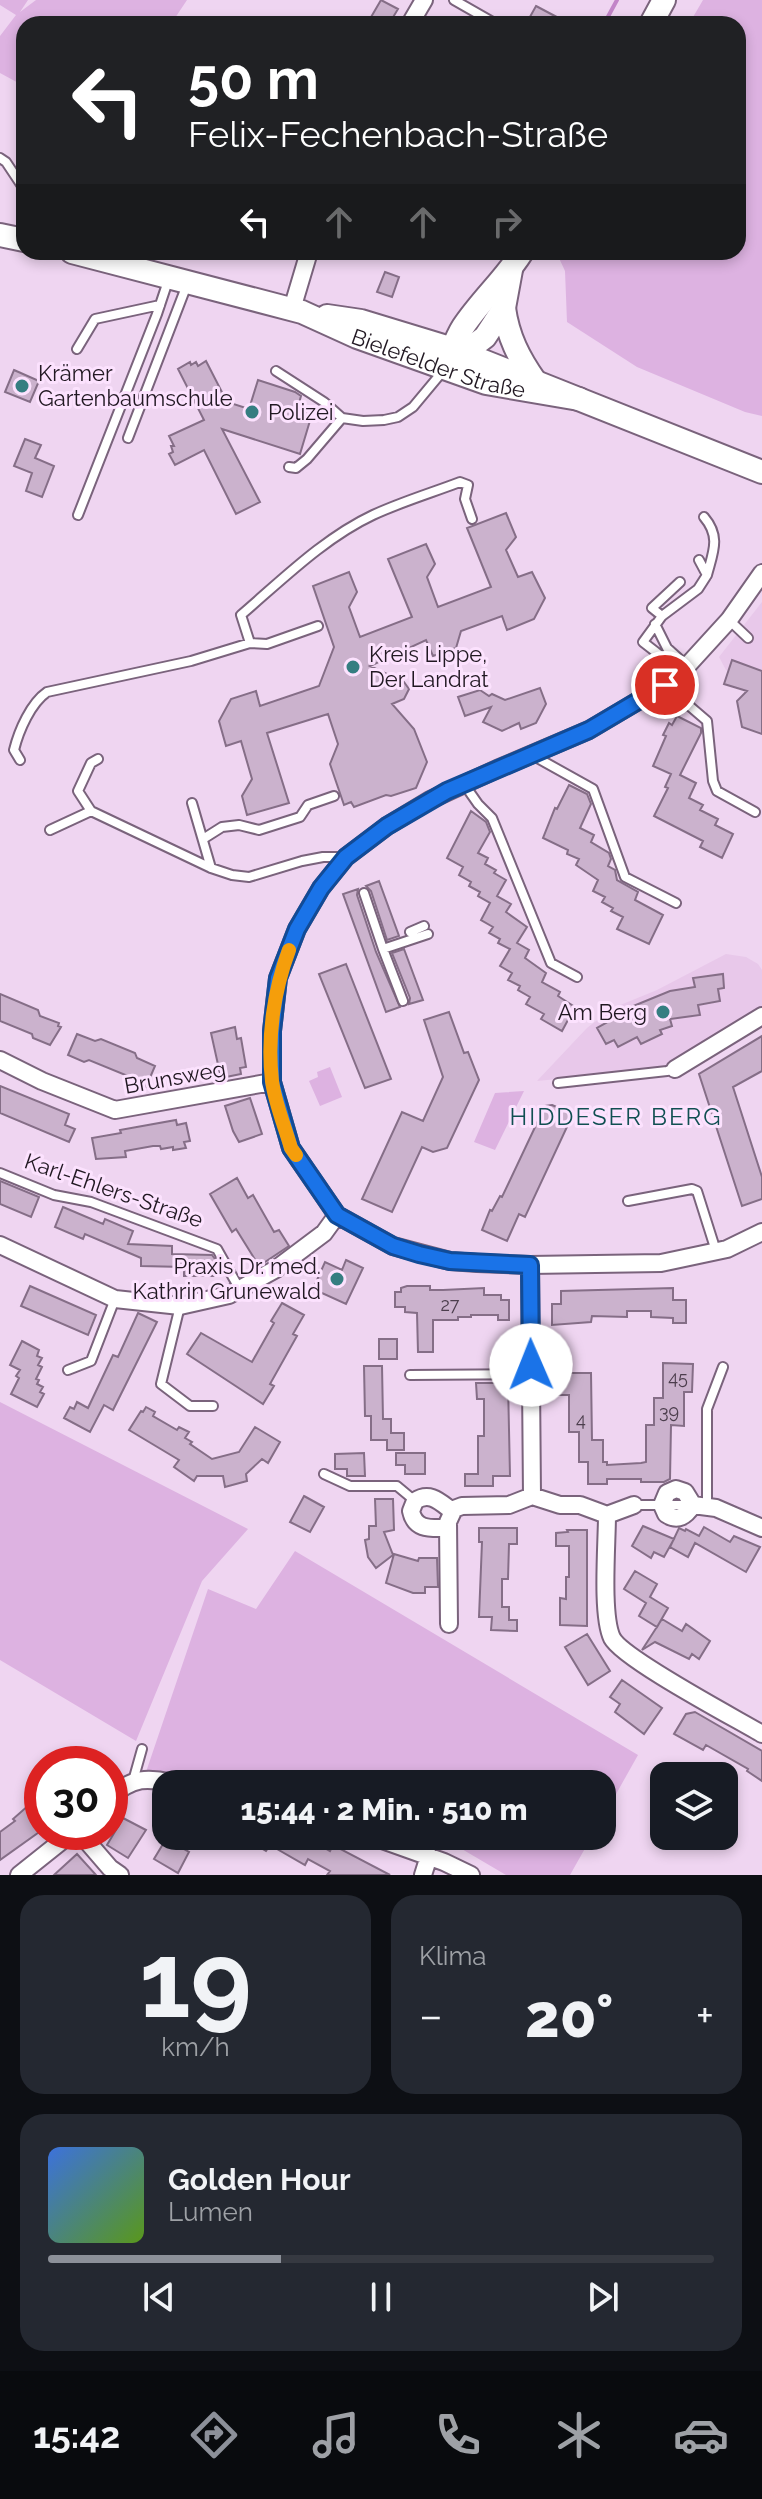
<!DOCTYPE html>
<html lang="de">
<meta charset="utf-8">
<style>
:root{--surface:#171b24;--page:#242831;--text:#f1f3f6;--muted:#9ea1a6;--line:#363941;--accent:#8c9099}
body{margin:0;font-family:Raleway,sans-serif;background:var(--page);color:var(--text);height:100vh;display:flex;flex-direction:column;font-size:30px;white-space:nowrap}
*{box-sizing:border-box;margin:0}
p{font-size:26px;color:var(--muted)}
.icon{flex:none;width:44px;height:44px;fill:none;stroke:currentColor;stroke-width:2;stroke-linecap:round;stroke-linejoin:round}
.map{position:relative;height:1875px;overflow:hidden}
.panel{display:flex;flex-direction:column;gap:20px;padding:20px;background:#0d0f14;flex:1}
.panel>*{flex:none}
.banner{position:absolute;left:16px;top:16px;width:730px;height:244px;border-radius:24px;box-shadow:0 4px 12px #0003;background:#202124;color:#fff;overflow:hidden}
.controls{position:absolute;left:650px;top:1762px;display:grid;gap:16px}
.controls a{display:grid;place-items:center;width:88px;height:88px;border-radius:16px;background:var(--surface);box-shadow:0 4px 12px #0003;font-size:40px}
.speed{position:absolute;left:24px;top:1746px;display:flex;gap:16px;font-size:40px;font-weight:700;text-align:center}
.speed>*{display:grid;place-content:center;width:104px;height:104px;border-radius:50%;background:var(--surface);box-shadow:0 4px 12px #0003;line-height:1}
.speed .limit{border:12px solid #d22;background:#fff;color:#111}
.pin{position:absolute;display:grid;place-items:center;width:68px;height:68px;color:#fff;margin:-34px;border:4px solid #fff;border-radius:50%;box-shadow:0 2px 8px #0007}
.me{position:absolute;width:88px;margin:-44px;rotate:359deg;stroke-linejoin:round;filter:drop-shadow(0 0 6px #0008)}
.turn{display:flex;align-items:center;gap:28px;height:168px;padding:0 40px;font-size:36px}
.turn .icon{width:104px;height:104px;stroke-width:2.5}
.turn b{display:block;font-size:56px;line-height:68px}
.lanes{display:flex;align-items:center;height:76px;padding:0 40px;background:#0003;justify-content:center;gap:40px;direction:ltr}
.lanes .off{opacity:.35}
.big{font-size:60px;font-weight:800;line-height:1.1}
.panel .tile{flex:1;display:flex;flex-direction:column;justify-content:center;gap:12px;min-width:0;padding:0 28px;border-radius:24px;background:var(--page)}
.panel .dial{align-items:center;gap:0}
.dial b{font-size:104px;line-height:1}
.song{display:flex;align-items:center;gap:24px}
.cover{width:96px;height:96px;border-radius:12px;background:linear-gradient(135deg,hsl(220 70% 55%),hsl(90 70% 35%))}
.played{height:8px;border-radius:4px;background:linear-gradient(90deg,var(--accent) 35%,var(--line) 35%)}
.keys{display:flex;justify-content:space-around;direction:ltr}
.heat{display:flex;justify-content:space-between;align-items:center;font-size:44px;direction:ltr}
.panel .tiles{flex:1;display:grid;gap:20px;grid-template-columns:1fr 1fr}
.tile:last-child{grid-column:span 2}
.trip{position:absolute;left:152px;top:1770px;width:464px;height:80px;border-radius:24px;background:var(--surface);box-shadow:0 4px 12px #0003;font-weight:800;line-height:80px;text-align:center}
.tabs{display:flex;height:128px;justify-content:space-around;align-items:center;background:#090b0e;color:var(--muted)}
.tabs .icon{width:56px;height:56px}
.tabs .current{color:var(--accent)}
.tabs b{font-size:36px;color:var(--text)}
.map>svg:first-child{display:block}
</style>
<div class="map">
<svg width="762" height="1875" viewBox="0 0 762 1875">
<rect width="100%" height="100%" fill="#efd5f1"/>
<path fill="#e8c8ea" d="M762 602V683L726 670 719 657Z
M726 954 746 957 758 964 762 970V1012L668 1068 537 1081 587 1028 613 1008 657 990Z"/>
<path fill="#ddb2e1" d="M0 0H28L20 12 36 0H187L171 24H24V86L0 73V36L16 15 0 5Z
M703 0H762V416L745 412 637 367 567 322 565 271 559 258 562 252H738V24H689Z
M330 1067 342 1097 320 1106 309 1081 318 1077 317 1072Z
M524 1091 495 1150 474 1142 495 1093Z
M0 1402 248 1529 202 1581 136 1741 0 1660Z
M295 1551 638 1755 602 1819V1784H245L146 1772 208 1589 256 1609Z
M429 1836H592L570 1875H506L455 1845Z"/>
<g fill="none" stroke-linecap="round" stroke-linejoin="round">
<path stroke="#c285c8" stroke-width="4" d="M604 24 617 0
M471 256 473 252"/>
</g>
<path fill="#cbb2cd" stroke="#856e87" stroke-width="2" d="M381 0 398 9 389 24H367Z
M536 6 570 24H526Z
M385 272 399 277 392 297 377 292Z
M206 361 227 402 249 409 258 380 295 392 301 396 297 410 312 414 300 454 222 429 260 502 236 514 204 450 175 465 169 454 173 452 171 446H174L169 436 204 420 178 369 190 362 191 365 196 362 198 366Z
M14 370 39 381 30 402 5 392Z
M25 439 41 445 35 458 54 466 42 497 26 491 32 473 14 466Z
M506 513 516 537 506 550 518 577 532 572 545 598 534 619 507 630 502 616 461 631 456 648 433 656 426 640 370 666 404 682 409 689 404 699 392 704 414 729 427 762 416 788 391 796 386 795 354 807 351 802 344 805 330 764 338 744 328 714 267 733 289 803 247 815 242 796 252 779 241 741 226 746 219 721 231 699 256 691 260 706 319 686 334 647 313 586 349 572 357 592 349 607 360 637 412 617 388 559 426 544 435 564 427 577 438 607 491 587 467 528Z
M732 660 762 671V734L742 727 737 701 747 691 724 684Z
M540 688 546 704 536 723 521 729 519 723 502 731 483 722 491 707 465 716 458 697 480 690 489 696 492 694 505 700Z
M677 716 701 728V733L680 775 696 783 689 798 703 805 700 810 718 819 715 825 733 834 722 858 700 847 703 841 654 816 668 788 665 787 671 774 653 766 666 736 663 735 669 723 672 725Z
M569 785 587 794 591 804 580 828 594 835 591 842 609 853 611 859 608 866 615 870 617 880 638 892 635 900 663 915 649 944 617 929 623 917 611 911 613 908 602 902 605 897 593 891 598 880 576 865 579 859 567 854 568 850 543 838 555 808 557 809Z
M471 811 486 822 490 832 478 853 488 858 485 864 496 870 494 873 506 880 497 896 511 904 506 912 527 927 517 943 529 950 525 958 546 973 542 982 560 992 558 996 575 1007 562 1031 541 1019 544 1014 526 1004 530 997 518 990 520 986 508 980 512 973 500 966 510 949 498 943 500 939 489 933 493 927 481 920 490 903 478 896 480 892 469 886 471 882 459 875 463 867 447 858Z
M379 881 399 936 387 940 371 891 366 886Z
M358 889 357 895 376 952 400 1007 386 1012 343 894Z
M404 949 423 1000 409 1004 410 998 392 953Z
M346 964 391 1079 365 1088 319 974Z
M723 974 724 988 718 989 720 1001 698 1005 700 1015 670 1019 672 1026 660 1030 662 1034 641 1044 637 1037 618 1047 614 1040 606 1044 597 1028 631 1009V1007L670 991 695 987 693 978Z
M0 994 38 1010 40 1016 59 1023 58 1026 61 1027 50 1045 33 1038 32 1034 0 1021Z
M449 1012 464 1053 468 1052 479 1080 447 1148 433 1152 422 1147 392 1212 362 1199 402 1112 423 1121 443 1077 424 1020Z
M235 1027 237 1039 241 1038 246 1067 240 1068 241 1074 221 1078 211 1033Z
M77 1034 95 1041 101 1039 135 1053 137 1058 155 1066 146 1087 130 1081 128 1076 89 1060 84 1062 68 1055Z
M762 1036V1071L733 1087 762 1177V1199L742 1206 699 1074Z
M0 1086 69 1114 65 1125 75 1129 69 1142 0 1113Z
M250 1098 262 1134 239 1142 233 1131 225 1106Z
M552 1105 573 1114 525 1217 519 1214 507 1241 482 1230 490 1210 492 1211 500 1196 502 1197 545 1106Z
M176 1120 177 1125 186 1123 190 1141 184 1142 186 1148 173 1150V1147L161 1149 160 1146H153L125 1151 126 1157 96 1159 92 1138 121 1133 120 1130Z
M237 1178 248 1198 253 1195 274 1232 279 1230 289 1246 259 1266 236 1229 232 1232 210 1194Z
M0 1181 39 1197 31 1217 0 1204Z
M63 1207 103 1224 105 1219 133 1231 128 1244 172 1246V1254L212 1255 215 1259 214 1276H184V1267L141 1266V1258L85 1234 83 1239 55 1227Z
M346 1260 363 1268 346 1304 313 1289 325 1262 342 1270Z
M30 1286 96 1315 88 1335 21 1306Z
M407 1286H430V1290H443L484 1288V1295H501V1300H509V1320H498V1315H471V1317H458V1320H433V1352H418L417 1313 405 1312V1307H395V1292H401V1288Z
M673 1288V1300H686V1323H673V1318L651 1317V1311H627V1317L592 1316 591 1322 552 1325V1304H561V1291Z
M282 1303 304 1315 293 1334 297 1336 270 1384 274 1386 263 1404 187 1354 201 1333 252 1362 274 1323 271 1321Z
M138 1313 157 1322 113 1410 104 1405 90 1432 64 1418 70 1407 74 1409 77 1402 88 1408 113 1355 118 1357Z
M379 1339H397V1359H379Z
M22 1341 39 1350 37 1356 42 1358 38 1365 42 1367 36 1379 39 1380 37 1384 43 1387 40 1392 44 1394 37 1407 11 1394 19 1378 16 1376 20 1370 10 1365Z
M663 1363 693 1364 692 1392H684V1426L671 1425 670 1479 664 1482H641V1479H607V1484H588V1462H579V1432H569V1395H559L562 1373H591L592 1440H603V1462H607V1465L641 1463 646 1462V1425H654V1398H663Z
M364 1366H382L383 1419H391V1433H404V1450H387V1440H371V1416H365Z
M476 1383H508L510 1476H493V1486H465V1474H478V1436H484V1399H477Z
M146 1407 155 1412 153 1416 177 1430 179 1427 189 1432 185 1438 192 1442 190 1444 212 1459 239 1452 255 1427 280 1442 268 1463 262 1459 246 1474 247 1481 225 1487 223 1476H197L194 1481 174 1467 179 1460 129 1430 141 1411 143 1412Z
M364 1453 365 1476H347V1469H335V1454Z
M396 1453H425V1474H405V1465H396Z
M304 1496 324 1507 310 1532 290 1522Z
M375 1499H393L394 1530 384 1532 393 1555 376 1568 368 1557 365 1540 369 1539V1526H376Z
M643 1526 674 1539 664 1557 654 1552 651 1558 632 1546Z
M704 1527 730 1542 734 1536 760 1547 746 1572 695 1543 688 1557 670 1547 679 1528 685 1531 686 1529 699 1536Z
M479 1528H517V1544H509L508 1579H502V1607H509V1620H517V1631L491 1630 492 1617H479L482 1542H479Z
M567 1530H587V1626L560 1625V1598L566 1599V1577H569V1546H556V1533L568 1532Z
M394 1554 418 1561 419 1558H437L438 1587H425V1593H413L386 1583Z
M635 1571 657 1584 650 1597 668 1608 657 1627 639 1616 646 1603 624 1589Z
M662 1619 682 1631 686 1624 710 1641 699 1659 692 1654 689 1659 655 1642 642 1650Z
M587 1634 610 1671 588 1685 565 1647Z
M622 1680 662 1708 644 1734 615 1712 620 1704 610 1697Z
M695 1712 762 1751V1781L747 1771 748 1769 706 1745 703 1750 674 1734 686 1714Z
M30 1804 42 1816V1830L0 1860V1832L15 1821 13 1819Z
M123 1818 146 1830 128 1858 107 1845Z
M241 1836H304L330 1851 333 1845 390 1875H327L330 1871 308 1859 305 1865 270 1845 266 1851Z
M166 1839 189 1852 178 1873 154 1859Z
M77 1854 96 1875H54Z"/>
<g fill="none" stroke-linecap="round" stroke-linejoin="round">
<defs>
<path id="lane" d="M454 0 496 24
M0 158 6 162 24 189
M77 349 95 319 160 305
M276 371 324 402 342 418 363 421 384 420 398 417 413 407 443 371
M128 438 188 282
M289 467 296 468 307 459 342 418
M78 515 157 314 169 278
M699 560 707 575C713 552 721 537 704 517
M662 616 652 608 680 582
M729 620 748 638
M655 624 667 648 687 666
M250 643 241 615C282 580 324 538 373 515 401 502 431 493 460 482L468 485 465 499 472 519
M677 674 661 656 643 642 662 616 698 589 707 575
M665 685 707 721 713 781 717 791 755 812
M532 755 593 789 625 877 676 903
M98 759 91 763 78 791 91 811 211 868 232 875 249 877 302 861 323 857H345
M20 760 14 750C19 730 31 703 47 692L191 661 250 643 267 644 318 626
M464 784 478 804 492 818 551 963 577 977
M192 803 211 868
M50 830 91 811
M203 839 222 827 239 825 259 830 300 817 308 805 334 796
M364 893 383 949 428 934
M410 932 424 926
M383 949 403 1001
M558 1083 667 1071 675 1069
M0 1173 54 1195 91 1202 217 1249 239 1288
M628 1201 692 1189 697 1191 716 1251
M180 1306 161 1384 190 1406H213
M68 1370 91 1361 115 1299
M410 1375 530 1374
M324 1474 350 1486H397L415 1501
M634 1505H693
M707 1506V1409L723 1367
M133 1781 142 1749"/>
<path id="street" d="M410 24 424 0
M292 309 309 252
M762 573 729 620 687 666 665 685 589 730 497 769 430 800 387 826 346 857 321 888 297 929 278 978 272 1031V1082L291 1148 337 1215 393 1246 450 1261 477 1263 530 1265 661 1263 727 1249 762 1232
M0 1060 42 1081 115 1110 272 1082
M675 1069 762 1016
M0 1245 115 1299 180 1306 229 1295 276 1269 324 1233 337 1215
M530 1265 532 1496
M676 1489 685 1492 693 1505C686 1516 678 1522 666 1514L662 1505 667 1493Z
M693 1505 716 1508 762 1528
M607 1515C607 1544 601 1615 612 1638 623 1659 735 1718 762 1734
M448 1528C432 1528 415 1531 411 1511L415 1501C430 1491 440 1502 452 1511
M449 1624 448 1522 454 1509 462 1506 509 1505 532 1496 560 1505H580L607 1515 634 1505
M110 1798C135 1774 150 1779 181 1784
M79 1832 110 1868 120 1875
M371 1836 444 1862 471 1875
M19 1875 73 1832
M423 1875 429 1856"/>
<g id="secondary">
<path d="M651 24 664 0"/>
<path d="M0 235 24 240"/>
<path id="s1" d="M72 252 302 312 357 337 486 383 579 399"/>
<path d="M504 308C508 337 519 358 535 381"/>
<path d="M327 316 361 321 453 349 762 472"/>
<path d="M456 359 485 337 504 308 511 270"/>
<path d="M447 362C452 351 456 338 463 327 481 300 505 279 522 252"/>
</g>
</defs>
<use href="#lane" stroke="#7a637c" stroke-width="12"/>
<use href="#street" stroke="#7a637c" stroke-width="20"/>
<use href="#secondary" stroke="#7a637c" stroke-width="26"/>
<use href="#lane" stroke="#fff" stroke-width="8"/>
<use href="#street" stroke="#fff" stroke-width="16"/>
<use href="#secondary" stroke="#fff" stroke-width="22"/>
</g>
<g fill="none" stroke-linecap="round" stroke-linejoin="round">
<defs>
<path id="route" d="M531 1365 530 1265 450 1261 419 1254 393 1246 337 1215 291 1148 272 1082V1031L278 978 297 929 321 888 346 857 387 826 447 791 589 730 665 685"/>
</defs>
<use href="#route" stroke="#114b97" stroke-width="20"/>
<use href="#route" stroke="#1a73e8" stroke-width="14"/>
<path stroke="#f59e0b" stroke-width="14" d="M289 950C274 990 267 1037 272 1081 275 1103 285 1127 291 1148L296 1155"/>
</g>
<g fill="#357e81" stroke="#fce2fe" stroke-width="3">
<circle cx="22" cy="386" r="8"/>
<circle cx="252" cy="412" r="8"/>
<circle cx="353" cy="667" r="8"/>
<circle cx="663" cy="1012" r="8"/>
<circle cx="337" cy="1279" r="8"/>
</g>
<g text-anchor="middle" stroke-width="6" stroke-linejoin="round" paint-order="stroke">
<g font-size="18" fill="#4c3e4d">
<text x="450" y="1311">27</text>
<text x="678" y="1384">45</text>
<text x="669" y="1418">39</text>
<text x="581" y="1426">4</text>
</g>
<g font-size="22" fill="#211822" stroke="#fce2fe">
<text dy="8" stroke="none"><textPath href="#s1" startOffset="384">Bielefelder Straße</textPath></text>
<text transform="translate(175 1077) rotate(-10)" y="8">Brunsweg</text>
<text transform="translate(114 1190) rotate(19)" y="8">Karl-Ehlers-Straße</text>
</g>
<g font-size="22" fill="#211822" stroke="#fce2fe" text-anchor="start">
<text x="38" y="381">Krämer<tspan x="38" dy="25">Gartenbaumschule</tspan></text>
<text x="268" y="420">Polizei</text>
<text x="369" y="662">Kreis Lippe,<tspan x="369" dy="25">Der Landrat</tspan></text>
<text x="647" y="1020" text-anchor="end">Am Berg</text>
<text x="321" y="1274" text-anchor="end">Praxis Dr. med.<tspan x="321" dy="25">Kathrin Grunewald</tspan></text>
</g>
<g font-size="24" letter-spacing="2" fill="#114f52" stroke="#fce2fe">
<text x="616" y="1125">HIDDESER BERG</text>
</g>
</g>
</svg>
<div class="controls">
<a><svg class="icon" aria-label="layers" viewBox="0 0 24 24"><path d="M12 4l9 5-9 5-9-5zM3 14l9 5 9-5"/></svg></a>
</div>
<div class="speed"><div class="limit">30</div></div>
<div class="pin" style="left:665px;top:685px;background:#d93025"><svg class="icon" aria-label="arrive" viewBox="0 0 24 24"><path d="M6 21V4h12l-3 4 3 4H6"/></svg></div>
<svg class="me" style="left:531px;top:1365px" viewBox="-20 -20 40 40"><circle r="19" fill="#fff"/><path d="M0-13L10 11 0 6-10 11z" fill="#1a73e8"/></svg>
<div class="trip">15:44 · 2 Min. · 510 m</div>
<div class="banner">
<div class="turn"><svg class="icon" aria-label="left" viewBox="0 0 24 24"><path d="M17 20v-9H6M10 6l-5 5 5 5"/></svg><div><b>50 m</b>Felix-Fechenbach-Straße</div></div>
<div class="lanes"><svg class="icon" aria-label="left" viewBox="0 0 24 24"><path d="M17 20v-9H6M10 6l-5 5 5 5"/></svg><svg class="icon off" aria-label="ahead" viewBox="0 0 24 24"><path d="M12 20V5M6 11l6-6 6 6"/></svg><svg class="icon off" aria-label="ahead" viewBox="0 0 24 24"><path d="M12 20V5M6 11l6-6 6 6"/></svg><svg class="icon off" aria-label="right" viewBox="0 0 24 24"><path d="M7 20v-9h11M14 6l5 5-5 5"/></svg></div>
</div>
</div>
<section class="panel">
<div class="tiles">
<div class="tile dial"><b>19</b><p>km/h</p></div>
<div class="tile"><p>Klima</p>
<div class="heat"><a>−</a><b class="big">20°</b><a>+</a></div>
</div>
<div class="tile">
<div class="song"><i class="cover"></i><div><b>Golden Hour</b><p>Lumen</p></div></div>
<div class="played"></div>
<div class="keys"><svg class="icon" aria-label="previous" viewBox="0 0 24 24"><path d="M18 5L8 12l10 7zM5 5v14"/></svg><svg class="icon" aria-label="pause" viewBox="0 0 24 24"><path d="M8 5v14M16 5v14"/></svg><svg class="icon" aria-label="next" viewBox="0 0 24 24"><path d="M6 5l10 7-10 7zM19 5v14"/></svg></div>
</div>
</div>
</section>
<nav class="tabs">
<b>15:42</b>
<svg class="icon current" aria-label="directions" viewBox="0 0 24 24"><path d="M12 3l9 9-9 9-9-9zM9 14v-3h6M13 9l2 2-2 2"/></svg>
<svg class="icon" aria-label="music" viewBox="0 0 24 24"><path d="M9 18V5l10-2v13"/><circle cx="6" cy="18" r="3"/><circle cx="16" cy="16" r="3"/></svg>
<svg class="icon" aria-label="phone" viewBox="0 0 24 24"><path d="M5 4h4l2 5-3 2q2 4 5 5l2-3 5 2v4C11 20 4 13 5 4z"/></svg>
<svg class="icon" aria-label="climate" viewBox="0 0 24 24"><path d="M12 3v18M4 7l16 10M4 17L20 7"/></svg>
<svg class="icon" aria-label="car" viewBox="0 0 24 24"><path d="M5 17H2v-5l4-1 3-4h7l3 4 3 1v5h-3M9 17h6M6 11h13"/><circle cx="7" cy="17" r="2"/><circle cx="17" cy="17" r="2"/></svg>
</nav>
